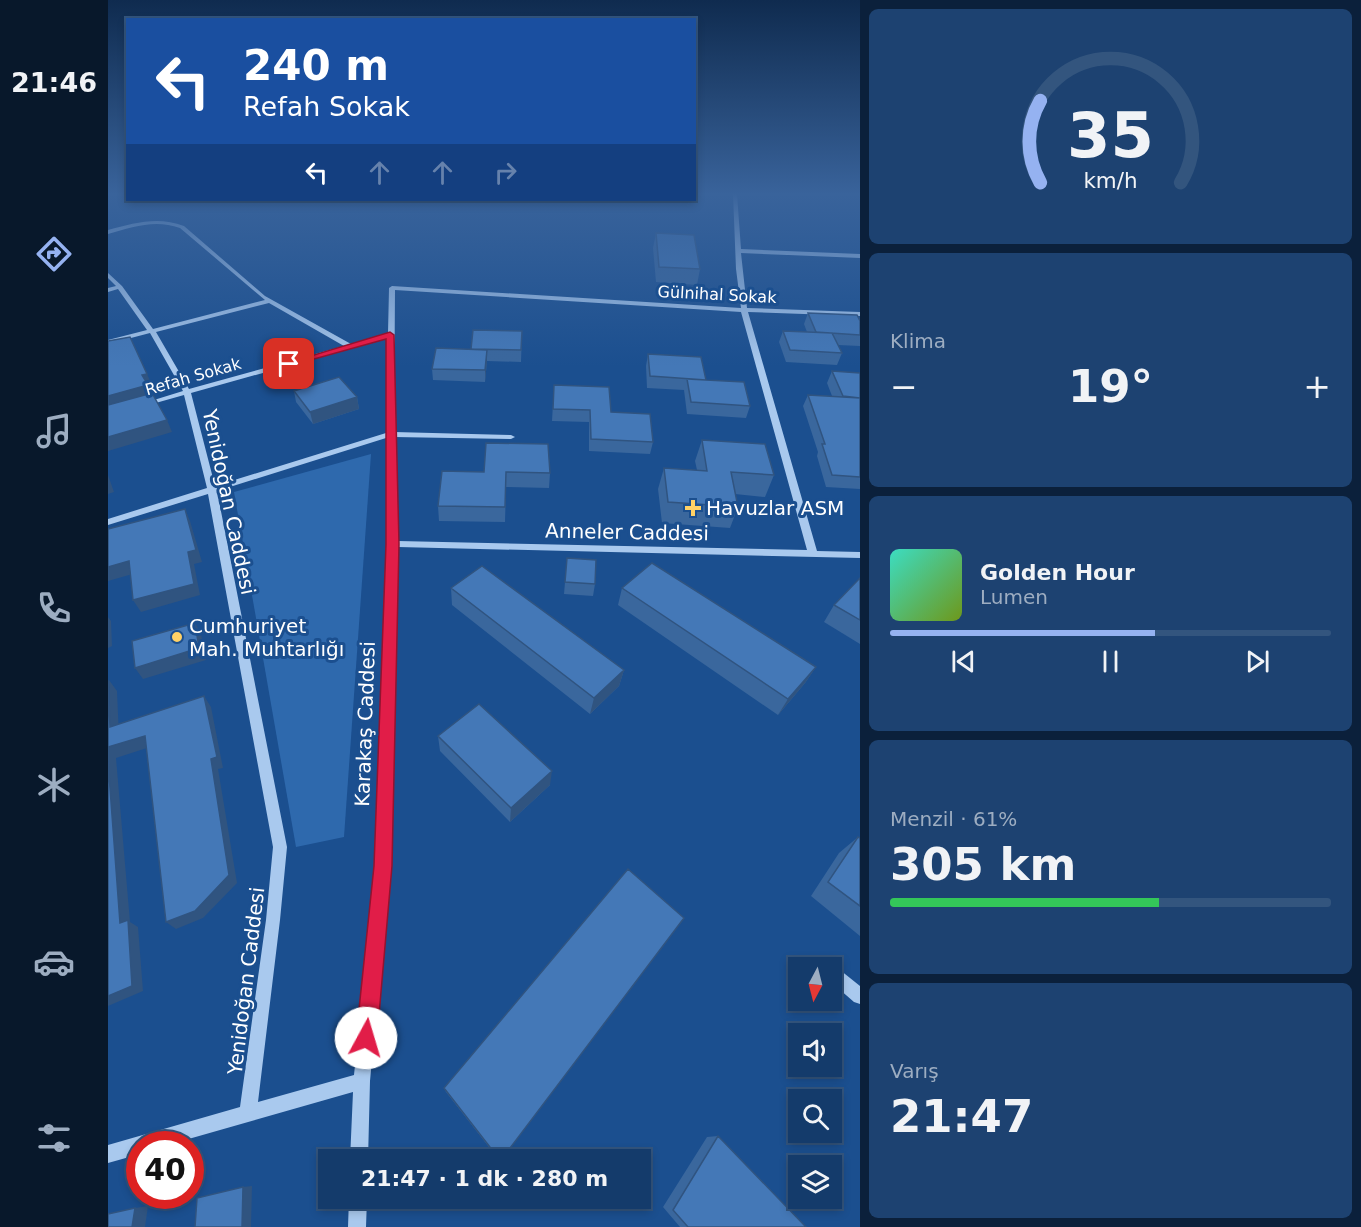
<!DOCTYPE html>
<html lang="tr">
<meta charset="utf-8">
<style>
:root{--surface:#143b6b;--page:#1d4271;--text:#f1f3f6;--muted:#9dadc1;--line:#33557e;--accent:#95b2f1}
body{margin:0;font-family:"DejaVu Sans",sans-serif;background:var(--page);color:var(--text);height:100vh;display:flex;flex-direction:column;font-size:22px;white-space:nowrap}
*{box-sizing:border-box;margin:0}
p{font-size:20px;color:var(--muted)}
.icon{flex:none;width:33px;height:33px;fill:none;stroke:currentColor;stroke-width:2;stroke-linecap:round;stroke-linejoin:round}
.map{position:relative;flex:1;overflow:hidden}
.sheet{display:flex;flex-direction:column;gap:9px;padding:9px;background:#0b203b;width:501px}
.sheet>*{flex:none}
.hud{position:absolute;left:18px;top:18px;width:570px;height:183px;border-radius:0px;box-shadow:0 3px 9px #0003,0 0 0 2px var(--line);background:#1a4fa0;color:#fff;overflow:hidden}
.needle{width:39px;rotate:187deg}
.tools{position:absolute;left:680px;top:957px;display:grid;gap:12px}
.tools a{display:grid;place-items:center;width:54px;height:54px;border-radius:0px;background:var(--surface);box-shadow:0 3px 9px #0003,0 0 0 2px var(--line);font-size:30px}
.speed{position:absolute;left:18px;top:1131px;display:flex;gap:12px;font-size:30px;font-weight:700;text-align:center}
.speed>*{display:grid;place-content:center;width:78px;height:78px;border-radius:50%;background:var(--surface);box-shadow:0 3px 9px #0003,0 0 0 2px var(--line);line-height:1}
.speed .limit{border:9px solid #d22;background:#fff;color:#111}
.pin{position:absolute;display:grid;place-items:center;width:51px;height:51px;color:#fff;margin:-26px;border-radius:12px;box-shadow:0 3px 9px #0006}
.me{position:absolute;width:66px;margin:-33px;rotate:6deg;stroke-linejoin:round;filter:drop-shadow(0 0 4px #0008)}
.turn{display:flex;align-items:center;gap:21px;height:126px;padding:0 18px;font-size:27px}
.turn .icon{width:78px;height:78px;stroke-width:2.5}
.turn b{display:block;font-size:42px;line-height:51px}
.lanes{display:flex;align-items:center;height:57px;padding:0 18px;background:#0003;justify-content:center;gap:30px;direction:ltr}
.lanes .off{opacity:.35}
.big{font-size:45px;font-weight:800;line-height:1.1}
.sheet .tile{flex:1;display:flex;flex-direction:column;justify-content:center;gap:9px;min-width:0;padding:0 21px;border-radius:9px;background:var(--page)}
.sheet .dial{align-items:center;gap:0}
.dial svg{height:156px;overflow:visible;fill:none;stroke:var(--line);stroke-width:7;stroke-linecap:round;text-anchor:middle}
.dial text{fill:var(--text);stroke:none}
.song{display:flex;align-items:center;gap:18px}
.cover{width:72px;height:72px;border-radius:9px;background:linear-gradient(135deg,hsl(170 70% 55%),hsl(80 70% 35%))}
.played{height:6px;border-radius:3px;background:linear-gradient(90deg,var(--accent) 60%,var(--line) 60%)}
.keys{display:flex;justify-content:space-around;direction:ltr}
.heat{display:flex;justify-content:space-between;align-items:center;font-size:33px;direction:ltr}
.charge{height:9px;border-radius:4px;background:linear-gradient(90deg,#34c759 61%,var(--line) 0)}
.trip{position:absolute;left:210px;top:1149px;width:333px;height:60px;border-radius:0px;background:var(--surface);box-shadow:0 3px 9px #0003,0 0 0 2px var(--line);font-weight:800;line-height:60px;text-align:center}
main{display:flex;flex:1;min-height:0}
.tab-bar{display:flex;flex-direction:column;width:108px;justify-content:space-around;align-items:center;background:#08182b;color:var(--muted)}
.tab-bar .icon{width:42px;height:42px}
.tab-bar .active{color:var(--accent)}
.tab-bar b{font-size:27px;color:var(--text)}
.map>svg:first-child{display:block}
</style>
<main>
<nav class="tab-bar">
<b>21:46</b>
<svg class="icon active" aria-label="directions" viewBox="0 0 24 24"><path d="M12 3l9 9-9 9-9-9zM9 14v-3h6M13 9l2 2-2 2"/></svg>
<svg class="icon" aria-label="music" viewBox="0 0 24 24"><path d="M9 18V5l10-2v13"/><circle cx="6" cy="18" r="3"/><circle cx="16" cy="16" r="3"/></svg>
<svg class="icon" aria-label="phone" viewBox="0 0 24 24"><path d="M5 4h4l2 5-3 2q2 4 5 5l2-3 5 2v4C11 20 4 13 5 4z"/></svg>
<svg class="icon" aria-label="climate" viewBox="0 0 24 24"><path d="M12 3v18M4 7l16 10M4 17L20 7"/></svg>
<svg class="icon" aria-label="car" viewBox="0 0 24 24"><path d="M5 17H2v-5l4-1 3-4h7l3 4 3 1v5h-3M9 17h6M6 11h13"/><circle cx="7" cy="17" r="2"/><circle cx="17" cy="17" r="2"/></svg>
<svg class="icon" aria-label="filters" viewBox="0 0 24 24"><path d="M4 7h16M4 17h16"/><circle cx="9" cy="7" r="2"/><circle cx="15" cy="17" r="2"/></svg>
</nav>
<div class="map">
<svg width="752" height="1227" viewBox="0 0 752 1227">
<rect width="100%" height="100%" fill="#1b4f8f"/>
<path fill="#2e69ad" d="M263 454 236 837 188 847 126 492Z"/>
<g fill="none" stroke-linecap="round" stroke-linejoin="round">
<path fill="#a9c9ee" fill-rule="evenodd" d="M625 194H629L633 249 752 254V258L633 253 639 308 752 312V316L640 312 709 551 752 552V558L290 547 282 866 262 1081 260 1160H242L245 1092 63 1144H32V1154L0 1163V1145L132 1107 158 920 165 847 100 494 0 525V519L99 488 76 395 37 406 33 404 75 391 42 333 0 344V340L39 330 10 289 0 292V288L8 286 0 278V273L14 286 45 329 157 300 72 228C47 219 24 227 0 234V230C26 223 50 216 76 226L157 296 243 344 280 333 281 288 284 286 633 308 628 269ZM287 290 633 312 699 550 290 541 286 437 403 439 407 437 403 435 286 432ZM161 303 236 346 81 389 48 332ZM280 338 278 433 107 486 83 393ZM278 438 280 544 268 866 246 1075 150 1102 172 920 179 847 109 491Z
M727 967 732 970 752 986V1004L746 1002 723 982V969Z
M241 1198H259L258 1227H240Z"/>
</g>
<path fill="#3a679d" d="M548 233 592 269 589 285 548 282 545 248Z
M700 313 752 321V346L730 345 734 353 729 365 678 362 671 342 675 331 699 332 696 324Z
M414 331 413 362 379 361 377 382 325 380 324 369 363 349Z
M540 354 598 380 642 406 638 418 579 414 576 390 539 388 538 366Z
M724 371 752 373V489L718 487 709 456 710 452 695 406 700 395 724 396 719 383Z
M446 385 503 412 545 442 542 454 481 451V422L444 421Z
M186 391 249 397 251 409 205 424 188 402Z
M594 440 666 475 657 497 627 494 630 507 622 528 554 523 550 489 556 468 589 470 587 461Z
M334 471 442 473 441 488 398 487 397 522 331 521 330 506Z
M459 558 487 584 485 596 456 594Z
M752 578V644L716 622 726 605Z
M343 588 516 670 511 686 482 714 344 605Z
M514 588 708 667 697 683 670 715 510 605Z
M330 736 442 785 402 822 332 751Z
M750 837 752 838V936L703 896 731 853Z
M336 1088 393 1160H391L338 1092Z
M610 1136 698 1227H572L555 1207 599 1137Z"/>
<path fill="#305480" d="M379 350V361L377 382V370Z
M39 374 44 385 40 386 45 397 0 410V396L34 375Z
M249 397 251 409 205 424 202 412Z
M59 420 64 432 0 451V437Z
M0 475 6 492 0 494Z
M77 509 82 521 94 562 86 564 92 595 33 612 25 600 80 552Z
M21 561 28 573 0 581V567Z
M0 617 3 621 4 646 0 648Z
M87 623 93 634 98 660 35 679 27 668Z
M708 667 697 683 670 715 680 699Z
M516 670 511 686 482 714 486 698Z
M1 680 9 691 11 737 2 727Z
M96 696 103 707 115 768 110 769 129 883 95 918 68 929 58 922 103 759Z
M37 736 45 746 8 758 22 922 30 927 35 991 0 1006V996L12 923 0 761V747Z
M444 771 442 785 402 822 403 808Z
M144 1186 143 1227H134L135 1187Z
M40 1206 37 1227H24L27 1208Z"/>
<path fill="#4478b7" stroke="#305480" stroke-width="1.5" d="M548 233 586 235 592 269 551 267Z
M700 313 749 315 752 321V335L708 332Z
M365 330 414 331 413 350 363 349Z
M675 331 724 333 734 353 682 350Z
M22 337 39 374 34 375 40 385 0 396V341Z
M328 348 379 350 377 370 324 369Z
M540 354 593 357 598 380 542 376Z
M724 371 752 373V398L735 396Z
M231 377 249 397 202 412 186 391Z
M579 379 636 382 642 406 583 402Z
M446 385 501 387 503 412 542 414 545 442 483 439 482 410 445 409Z
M44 393 59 420 0 437V405Z
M700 395 752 398V477L724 475 714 444H717Z
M594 440 657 444 666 475 623 472 630 507 560 502 556 468 599 471Z
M378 443 440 444 442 473 398 472 397 507 330 506 334 471 376 472Z
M77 509 88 550 80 552 86 584 25 600 21 561 0 567V529Z
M459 558 488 560 487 584 457 582Z
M544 563 708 667 680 699 514 588Z
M374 566 516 670 486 698 343 588Z
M752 578V620L726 605Z
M87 623 91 648 27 668 24 641Z
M0 680 2 727 96 696 109 757 103 759 121 875 87 911 58 922 37 736 0 747Z
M371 704 444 771 403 808 330 736Z
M0 761 12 923 20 920 24 986 0 996Z
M750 837 752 838V906L720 882Z
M520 869 576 918 393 1160H392L336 1088Z
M610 1136 698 1227H580L565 1210Z
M135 1187 134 1227H87L89 1198Z
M27 1208 24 1227H0V1214Z"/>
<linearGradient id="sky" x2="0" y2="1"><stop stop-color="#0f2b4f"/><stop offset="0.53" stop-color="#39639b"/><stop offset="1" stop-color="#39639b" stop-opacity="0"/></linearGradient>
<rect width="752" height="366" fill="url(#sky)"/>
<path fill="#e11d48" stroke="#92132f" stroke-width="1.5" d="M282 332 286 335 291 544 284 866 269 1038 266 1046 258 1049 251 1046 248 1038 266 866 278 544V339L181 366 176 364Z"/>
<g fill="#ffd166" stroke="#1b4f8f" stroke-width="2">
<path d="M582 499h6v6h6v6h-6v6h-6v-6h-6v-6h6z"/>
<circle cx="69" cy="637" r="6"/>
</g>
<g text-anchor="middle" stroke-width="6" stroke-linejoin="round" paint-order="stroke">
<g font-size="16" fill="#fff" stroke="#1b4f8f">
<text transform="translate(609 294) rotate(3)" y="6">Gülnihal Sokak</text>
<text transform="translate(85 376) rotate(-16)" y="6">Refah Sokak</text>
</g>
<g font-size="20" fill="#fff" stroke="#1b4f8f">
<text transform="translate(121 502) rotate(78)" y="7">Yenidoğan Caddesi</text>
<text transform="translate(519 532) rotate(1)" y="7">Anneler Caddesi</text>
<text transform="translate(257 724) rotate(-88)" y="7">Karakaş Caddesi</text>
<text transform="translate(138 981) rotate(-83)" y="7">Yenidoğan Caddesi</text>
</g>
<g font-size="20" fill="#fff" stroke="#1b4f8f" text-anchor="start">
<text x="598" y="515">Havuzlar ASM</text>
<text x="81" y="633">Cumhuriyet<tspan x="81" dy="23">Mah. Muhtarlığı</tspan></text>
</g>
</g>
</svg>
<div class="tools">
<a><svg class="needle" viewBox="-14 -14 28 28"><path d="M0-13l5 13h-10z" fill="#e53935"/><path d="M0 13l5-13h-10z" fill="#9dadc1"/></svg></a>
<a><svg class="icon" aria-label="sound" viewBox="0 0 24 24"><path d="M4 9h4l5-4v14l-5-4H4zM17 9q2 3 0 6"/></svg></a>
<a><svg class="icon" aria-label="search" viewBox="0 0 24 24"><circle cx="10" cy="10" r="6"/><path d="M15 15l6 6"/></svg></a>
<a><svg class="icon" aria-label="layers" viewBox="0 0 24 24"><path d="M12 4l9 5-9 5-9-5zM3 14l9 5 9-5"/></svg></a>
</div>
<div class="speed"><div class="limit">40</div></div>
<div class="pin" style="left:181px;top:364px;background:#d93025"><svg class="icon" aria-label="arrive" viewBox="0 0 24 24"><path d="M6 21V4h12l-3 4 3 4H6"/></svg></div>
<svg class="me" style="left:258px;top:1038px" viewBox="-20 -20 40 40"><circle r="19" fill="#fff"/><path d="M0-13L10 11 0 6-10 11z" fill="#e11d48"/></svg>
<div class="trip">21:47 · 1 dk · 280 m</div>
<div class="hud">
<div class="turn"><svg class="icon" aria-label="left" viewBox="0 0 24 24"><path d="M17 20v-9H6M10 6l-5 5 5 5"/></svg><div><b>240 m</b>Refah Sokak</div></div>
<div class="lanes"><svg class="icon" aria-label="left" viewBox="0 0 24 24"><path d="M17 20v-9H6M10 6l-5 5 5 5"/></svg><svg class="icon off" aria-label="ahead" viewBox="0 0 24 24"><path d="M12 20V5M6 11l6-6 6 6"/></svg><svg class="icon off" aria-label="ahead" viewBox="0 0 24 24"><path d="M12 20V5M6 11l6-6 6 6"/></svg><svg class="icon off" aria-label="right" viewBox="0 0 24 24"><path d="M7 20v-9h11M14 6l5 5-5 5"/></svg></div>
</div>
</div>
<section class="sheet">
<div class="tile dial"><svg viewBox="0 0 100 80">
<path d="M14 69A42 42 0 1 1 86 69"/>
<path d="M14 69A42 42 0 0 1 14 27" stroke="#95b2f1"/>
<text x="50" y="56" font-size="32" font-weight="700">35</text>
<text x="50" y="72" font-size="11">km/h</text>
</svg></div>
<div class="tile"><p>Klima</p>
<div class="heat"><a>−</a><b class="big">19°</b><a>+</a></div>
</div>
<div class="tile">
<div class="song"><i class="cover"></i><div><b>Golden Hour</b><p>Lumen</p></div></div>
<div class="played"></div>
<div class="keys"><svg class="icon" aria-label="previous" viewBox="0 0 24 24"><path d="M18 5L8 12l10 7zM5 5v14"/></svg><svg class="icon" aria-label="pause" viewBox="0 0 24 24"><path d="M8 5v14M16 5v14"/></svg><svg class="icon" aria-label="next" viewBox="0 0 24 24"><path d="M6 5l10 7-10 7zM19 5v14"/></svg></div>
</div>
<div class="tile"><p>Menzil · 61%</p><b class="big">305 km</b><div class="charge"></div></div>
<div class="tile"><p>Varış</p><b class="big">21:47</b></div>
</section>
</main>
